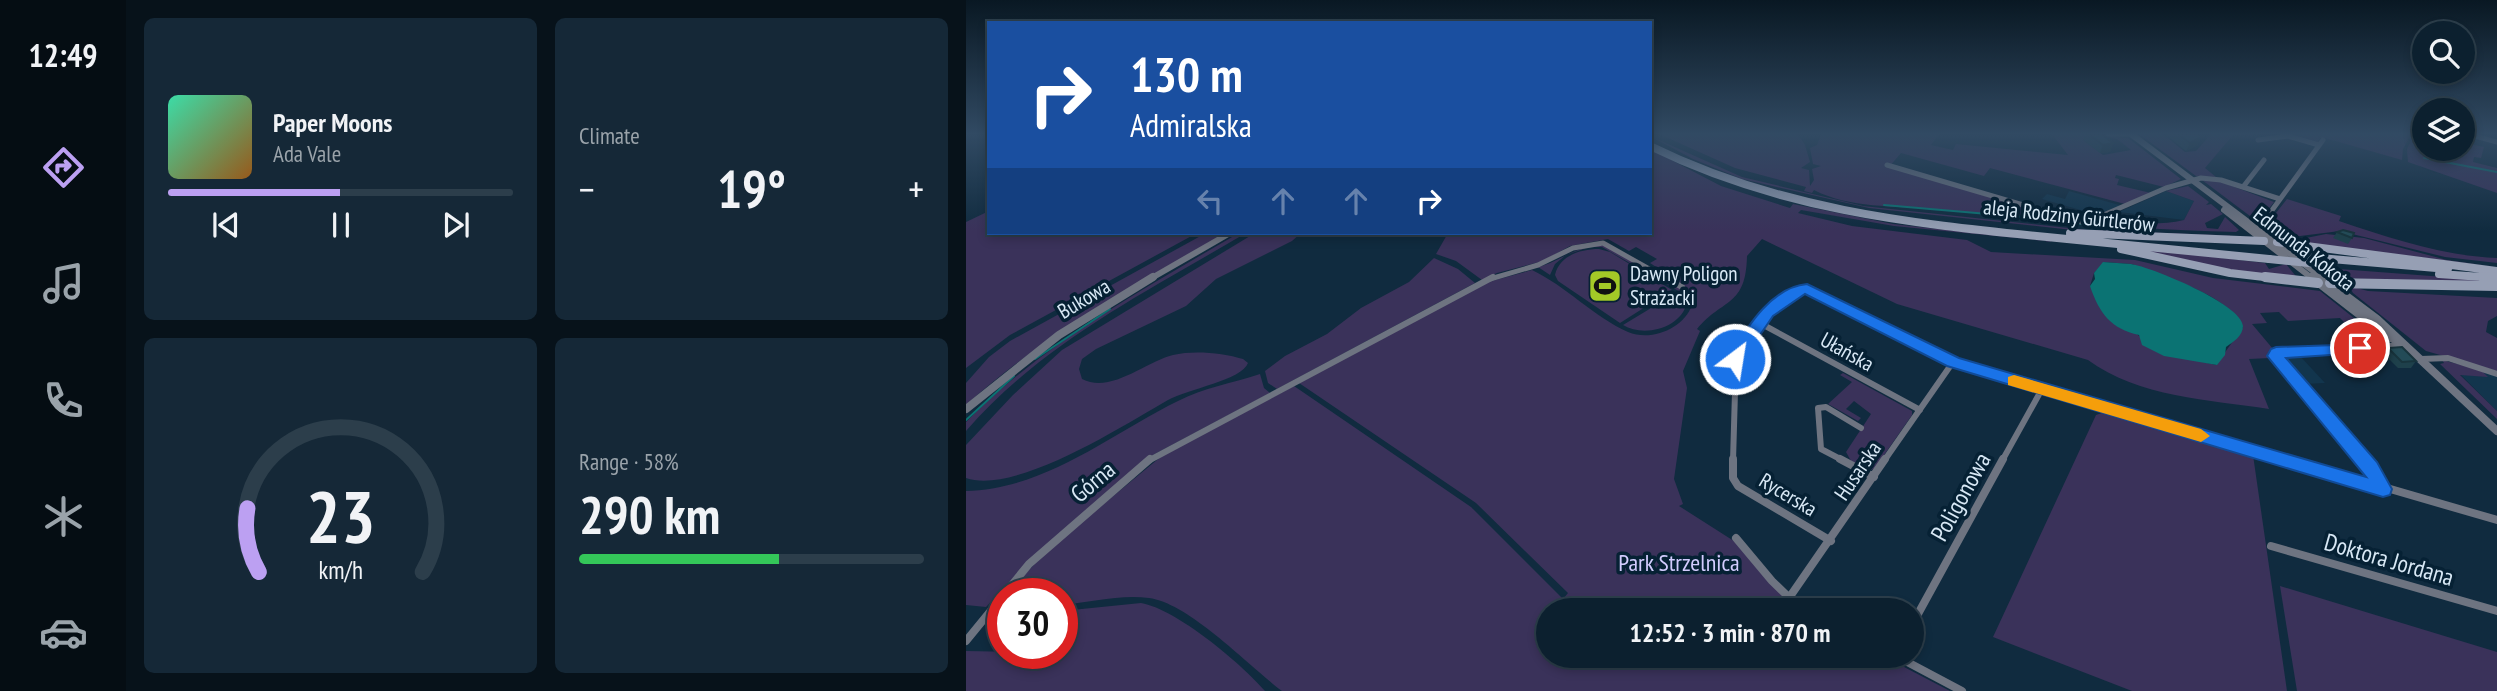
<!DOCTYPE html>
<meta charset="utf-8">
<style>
:root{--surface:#0c202f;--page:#152837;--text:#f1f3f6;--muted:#9aa3aa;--line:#2c3e4b;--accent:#bca0f2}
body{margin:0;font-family:"PT Sans Narrow",sans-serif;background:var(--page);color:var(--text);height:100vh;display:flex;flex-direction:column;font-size:26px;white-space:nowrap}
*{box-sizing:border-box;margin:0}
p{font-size:23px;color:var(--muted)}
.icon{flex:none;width:38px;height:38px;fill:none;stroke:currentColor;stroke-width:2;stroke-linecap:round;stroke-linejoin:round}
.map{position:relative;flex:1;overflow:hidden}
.panel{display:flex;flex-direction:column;gap:18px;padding:18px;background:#07121a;width:840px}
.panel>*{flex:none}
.guide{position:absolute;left:21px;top:21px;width:665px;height:214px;border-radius:0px;box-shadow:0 4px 10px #0003,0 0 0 2px var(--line);background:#1a4fa0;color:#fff;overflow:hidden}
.controls{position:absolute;left:1446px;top:21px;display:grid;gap:14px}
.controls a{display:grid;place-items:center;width:63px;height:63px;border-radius:50%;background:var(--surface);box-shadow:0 4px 10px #0003,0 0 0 2px var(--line);font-size:35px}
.speed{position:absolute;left:21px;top:578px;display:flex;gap:14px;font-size:35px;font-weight:700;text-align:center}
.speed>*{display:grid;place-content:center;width:91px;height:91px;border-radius:50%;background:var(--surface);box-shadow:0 4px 10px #0003,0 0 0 2px var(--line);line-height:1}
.speed .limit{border:10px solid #d22;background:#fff;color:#111}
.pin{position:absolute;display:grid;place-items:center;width:60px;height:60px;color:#fff;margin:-30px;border:4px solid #fff;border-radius:50%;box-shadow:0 2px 7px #0007}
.me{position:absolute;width:77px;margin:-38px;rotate:31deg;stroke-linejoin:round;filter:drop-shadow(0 0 5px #0008)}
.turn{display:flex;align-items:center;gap:24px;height:147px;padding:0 28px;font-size:32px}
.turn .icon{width:91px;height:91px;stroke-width:2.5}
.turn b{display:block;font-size:49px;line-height:60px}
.lanes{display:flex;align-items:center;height:66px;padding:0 28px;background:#0003;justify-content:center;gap:35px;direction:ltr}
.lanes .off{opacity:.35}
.big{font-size:52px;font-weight:800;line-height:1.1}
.panel .widget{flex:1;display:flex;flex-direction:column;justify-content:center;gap:10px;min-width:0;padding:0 24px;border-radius:10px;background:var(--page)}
.panel .dial{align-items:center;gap:0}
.dial svg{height:182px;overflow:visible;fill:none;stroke:var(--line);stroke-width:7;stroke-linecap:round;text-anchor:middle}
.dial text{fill:var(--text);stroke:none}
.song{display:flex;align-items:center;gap:21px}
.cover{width:84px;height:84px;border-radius:10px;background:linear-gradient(135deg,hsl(160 70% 55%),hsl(30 70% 35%))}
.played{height:7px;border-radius:4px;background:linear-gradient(90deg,var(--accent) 50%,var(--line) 50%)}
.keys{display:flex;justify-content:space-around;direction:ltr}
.heat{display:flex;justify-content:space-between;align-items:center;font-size:38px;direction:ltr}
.charge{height:10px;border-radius:5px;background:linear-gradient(90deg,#34c759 58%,var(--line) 0)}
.panel .tiles{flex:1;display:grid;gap:18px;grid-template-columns:repeat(2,1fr)}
.trip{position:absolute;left:570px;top:598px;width:388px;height:70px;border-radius:35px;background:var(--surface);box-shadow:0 4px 10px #0003,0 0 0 2px var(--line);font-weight:800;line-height:70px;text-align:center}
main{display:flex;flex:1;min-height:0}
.dock{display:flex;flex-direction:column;width:126px;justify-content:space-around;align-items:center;background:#050d13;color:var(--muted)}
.dock .icon{width:49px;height:49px}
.dock .current{color:var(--accent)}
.dock b{font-size:32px;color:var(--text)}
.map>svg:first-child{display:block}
</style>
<main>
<nav class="dock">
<b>12:49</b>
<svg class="icon current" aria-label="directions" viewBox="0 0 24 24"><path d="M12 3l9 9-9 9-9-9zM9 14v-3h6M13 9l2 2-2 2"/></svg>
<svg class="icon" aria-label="music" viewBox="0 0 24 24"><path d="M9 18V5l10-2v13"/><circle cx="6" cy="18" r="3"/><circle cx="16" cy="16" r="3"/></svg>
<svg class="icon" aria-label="phone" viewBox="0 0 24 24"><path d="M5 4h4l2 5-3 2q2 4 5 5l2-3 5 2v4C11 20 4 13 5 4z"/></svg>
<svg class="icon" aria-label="climate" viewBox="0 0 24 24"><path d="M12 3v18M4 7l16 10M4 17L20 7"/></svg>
<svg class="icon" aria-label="car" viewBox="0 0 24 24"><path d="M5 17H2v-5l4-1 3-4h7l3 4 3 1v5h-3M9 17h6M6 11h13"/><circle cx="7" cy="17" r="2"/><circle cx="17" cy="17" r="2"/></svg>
</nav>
<section class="panel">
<div class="tiles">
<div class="widget">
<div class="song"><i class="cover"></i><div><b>Paper Moons</b><p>Ada Vale</p></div></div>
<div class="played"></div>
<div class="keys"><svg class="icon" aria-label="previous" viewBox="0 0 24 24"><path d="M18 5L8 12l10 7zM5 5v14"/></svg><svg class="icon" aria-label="pause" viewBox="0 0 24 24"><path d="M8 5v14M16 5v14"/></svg><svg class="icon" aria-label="next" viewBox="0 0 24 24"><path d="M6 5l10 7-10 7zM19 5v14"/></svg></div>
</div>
<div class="widget"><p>Climate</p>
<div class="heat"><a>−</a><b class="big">19°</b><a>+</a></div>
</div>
<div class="widget dial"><svg viewBox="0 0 100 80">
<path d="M14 69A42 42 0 1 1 86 69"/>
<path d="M14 69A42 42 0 0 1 9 41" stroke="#bca0f2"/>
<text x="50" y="56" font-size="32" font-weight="700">23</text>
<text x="50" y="72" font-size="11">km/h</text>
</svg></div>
<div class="widget"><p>Range · 58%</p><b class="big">290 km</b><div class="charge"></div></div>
</div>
</section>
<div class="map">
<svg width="1531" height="691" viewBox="0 0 1531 691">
<rect width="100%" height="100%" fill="#102b3f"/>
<path fill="#12354d" d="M1103 191 1157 206 1127 218 1125 213 1076 199 1081 194 1099 199Z
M1200 191 1228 201 1218 220 1153 212Z
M1334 356 1359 383 1338 384 1315 357Z
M1515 370 1531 376V411L1494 374 1511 375Z"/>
<path fill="#3a325a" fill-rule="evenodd" d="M693 134H832L839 145 844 162 835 168 843 170 844 186 848 180 846 169 855 166 847 164 844 148 851 145 855 134H973L965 145 987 150 990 144 1102 155 1086 134H1128L1117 140 1137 155 1165 150 1151 139 1138 136 1162 138 1215 179 1198 187 1150 175 1149 178 1153 179 1151 185 1185 193 1159 204 1024 168 1018 176 935 153 923 167 1121 224C1152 219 1186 228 1218 220L1228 201 1200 191 1222 186 1243 202 1240 205 1245 204 1257 214 1239 223 1241 228 1252 229 1259 217 1273 230 1270 232C1170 230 1068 219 968 209 930 206 882 208 848 190L846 193 838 191 840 187 769 168Z
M1173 134H1197L1219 152 1230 151 1245 134H1299L1267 135 1239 168 1250 177 1230 176Z
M1325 134H1445L1437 149 1436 160 1359 138H1354L1352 142Z
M1448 134H1452L1451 142 1454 134H1458V149H1496V142L1518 147 1515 158 1508 157 1507 162 1531 168V193L1442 162 1441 149Z
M684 136 776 177 897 206 1121 230 1278 236 1125 232 903 208 776 179 727 159Z
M684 149 755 186 824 208 827 204 927 224 1090 242 928 226 835 210 832 213 886 226 1001 240 1025 252 1169 260 1247 278 1354 291 1418 342 1400 344 1374 318 1322 321 1313 312 1294 313 1301 323 1286 324 1307 349 1304 358 1283 359 1303 409C1244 400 1172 397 1122 360L931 304 796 239 781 256C780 307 757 298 731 329L734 331 717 371 721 388 708 479 717 504 713 506 771 543 829 611H583V656H917L984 691H316C284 667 223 603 183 598 156 594 124 602 96 605V593H41L83 549 197 455 328 386 505 507 597 599 602 593 510 503 333 383 522 282 566 270C600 286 628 317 662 332 686 342 718 328 726 305L723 297 636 247H623L600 255 589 264 584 275 572 267C599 260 610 243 643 246L717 289 718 285 684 263 691 259 670 247 663 251 642 239 604 246 577 261 531 273 516 280 490 261 470 254 482 233H684ZM1138 262C1147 263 1156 263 1165 264 1171 265 1175 269 1180 271 1207 278 1266 299 1277 327L1250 365 1220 358 1173 336 1124 286 1128 273Z
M1236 180 1253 181 1308 202 1292 222Z
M1321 199 1375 216 1373 221C1424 238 1477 256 1531 258V263L1479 257 1374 231 1317 238 1299 227Z
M23 211V233H231L44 335 0 368V222Z
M240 233H261C171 286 78 334 0 405V383L23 357 44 341Z
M273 233H280C182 291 76 343 0 431V422L11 411C88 337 181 287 273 233Z
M289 233H335L326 241 250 279 220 306 130 349 116 359 113 369 116 379C145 394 179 362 207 355 228 350 257 353 277 359L282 363C276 380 222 389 202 400 158 425 50 495 0 478V445L47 395 96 350Z
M1360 234 1398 238 1481 260 1531 267 1325 241Z
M1136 244 1299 263 1303 269 1320 264 1333 280 1297 276Z
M633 249 644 252 706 290 654 323 592 281 589 275C593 256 614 249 633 249Z
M468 258 492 269 509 283 311 389 302 383 299 371 319 356 361 334 395 308 443 282Z
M1352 267 1376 276 1373 269 1531 281V284L1370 278Z
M1383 286 1402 291 1531 298V316L1522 321 1520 332 1531 338V371L1460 351 1387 293Z
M710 293 721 302C716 328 678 338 657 325Z
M1476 360 1515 370 1522 377 1494 375 1531 411V419L1474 364 1478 363Z
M877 373 946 411V415L909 468 905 470 885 461 880 452 905 414 888 401 880 409 895 418 892 421 862 404 886 382 874 375Z
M294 374 298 388 304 393 185 456 71 553 20 607 0 605V491C80 489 143 435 212 401 237 388 267 383 294 374Z
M1139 412 1287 455 1321 691H1166L1027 637 1130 415Z
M1314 586 1531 652V691H1331Z
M175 603C210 609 275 663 299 691H0V651L96 653V611Z"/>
<path fill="#0b7373" d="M1137 262C1146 263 1156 263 1165 264 1185 267 1276 304 1277 326 1277 336 1267 342 1260 347L1259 355 1251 365 1198 356 1176 345 1173 335C1145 329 1133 313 1124 286L1129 279 1128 273Z"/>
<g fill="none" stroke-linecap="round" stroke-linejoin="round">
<path stroke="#0b7373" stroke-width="2" d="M1458 158 1531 172
M918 205 1102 221
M1110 223 1130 226
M69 359 144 309
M0 420 48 376"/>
<path stroke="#6e7481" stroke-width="5" d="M1142 134H1164
M1502 134 1531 142
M1292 140 1322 136 1353 145
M921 165 1119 223 1200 188 1235 178 1255 180 1314 199
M1277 187 1298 160
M1296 224 1357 140
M524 279 572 265 607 248 637 243 701 279"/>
<path stroke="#6e7481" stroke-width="6" d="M698 277 716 287
M792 322 954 410
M1455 359 1482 358 1531 374
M182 461 527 277
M767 461 770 357 801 312 836 289 958 349 1005 368 1327 461
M878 461 855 449 852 408 860 407 895 428
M918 461 987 362
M1036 461 1076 389
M1399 461 1309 354 1439 345"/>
<path stroke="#6e7481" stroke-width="8" d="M767 459V478L772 486 865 541
M874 459 908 477
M1321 459 1531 520
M1397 459 1417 489
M770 538 806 581 837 611
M1305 546 1531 611
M823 598 919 459
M947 623 1037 459
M0 641 63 564 184 459
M930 656 996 691"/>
<path stroke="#6e7481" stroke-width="6" d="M1165 134 1358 279
M1258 210 1347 279
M184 279 264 233"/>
<path stroke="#6e7481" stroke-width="8" d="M1345 277 1421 336 1435 343
M1355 277 1411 319 1531 431
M0 409 93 335 187 277"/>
<path stroke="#969fb4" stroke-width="8" d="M684 146C812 209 940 223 1081 237 1155 244 1229 252 1303 259
M1104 233 1298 241
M1311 242 1531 271
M1155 249 1264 273 1315 279
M1342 257 1482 269
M1473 274 1531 278"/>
<path stroke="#969fb4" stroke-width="10" d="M1299 277 1352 283
M1517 277 1531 278
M1364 283 1531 286"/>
<path stroke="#969fb4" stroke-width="8" d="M1303 259 1353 264"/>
</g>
<path fill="#1e404b" d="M1119 134H1135L1147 143 1144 152 1134 153 1117 140Z
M1199 134H1231L1232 145 1220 151Z
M1371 232 1386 238 1382 244 1367 238Z
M1422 348 1450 361 1445 368H1432L1418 354Z"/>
<path fill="#18343d" d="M1235 137 1232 145 1220 151 1224 143Z
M1147 143 1144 152 1134 153 1137 145Z"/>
<path fill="#234b57" stroke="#18343d" stroke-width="2" d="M1123 134H1135L1147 143 1137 145Z
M1212 134H1231L1235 137 1224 143Z
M1377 230 1388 233 1386 238 1371 232Z
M1436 347 1450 361 1436 362 1422 348Z"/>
<linearGradient id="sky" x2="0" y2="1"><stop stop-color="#091823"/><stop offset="0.58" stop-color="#314a63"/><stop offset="1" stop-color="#314a63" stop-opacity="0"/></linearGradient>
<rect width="1531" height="231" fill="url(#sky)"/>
<path fill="#1a73e8" stroke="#114b97" stroke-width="2" d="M841 284 993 358 1400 477 1301 356 1305 349 1310 347 1400 344V352L1394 353 1320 358 1411 462 1426 489 1424 495 1417 497 981 366 839 294 807 316 775 363H764L761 359C779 331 804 287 841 284Z"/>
<path fill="#f59e0b" d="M1048 375 1235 429 1244 436 1235 442 1042 385V377Z"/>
<defs>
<symbol id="stadium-square" viewBox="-11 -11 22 22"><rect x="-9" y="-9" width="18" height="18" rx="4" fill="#a3c927" stroke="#062134"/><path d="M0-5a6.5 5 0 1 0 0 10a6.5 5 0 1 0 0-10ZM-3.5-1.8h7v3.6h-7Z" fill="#111"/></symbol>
</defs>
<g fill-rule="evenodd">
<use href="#stadium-square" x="620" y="267" width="38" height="38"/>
</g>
<g text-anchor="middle" stroke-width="7" stroke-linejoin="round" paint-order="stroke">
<g font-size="21" fill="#d8e8f5" stroke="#062134">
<text transform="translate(1103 216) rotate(6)" y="7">aleja Rodziny Gürtlerów</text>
<text transform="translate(1338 249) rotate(38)" y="7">Edmunda Kokota</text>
<text transform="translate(118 299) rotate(-31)" y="7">Bukowa</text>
<text transform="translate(881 352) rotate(29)" y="7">Ułańska</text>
<text transform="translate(892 471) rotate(-56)" y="7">Husarska</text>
<text transform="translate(822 495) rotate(31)" y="7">Rycerska</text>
</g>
<g font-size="21" fill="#d8e8f5" stroke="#062134" text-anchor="start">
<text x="664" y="281">Dawny Poligon<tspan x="664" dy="24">Strażacki</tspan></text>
</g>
<g font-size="24" fill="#d8e8f5" stroke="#062134">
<text transform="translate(127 482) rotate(-40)" y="8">Górna</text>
<text transform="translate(995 497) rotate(-61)" y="8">Poligonowa</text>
<text transform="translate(1423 560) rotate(16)" y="8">Doktora Jordana</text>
</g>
<g font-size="24" fill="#d3ccfe" stroke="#062134">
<text x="713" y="571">Park Strzelnica</text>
</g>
</g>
</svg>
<div class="controls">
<a><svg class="icon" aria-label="search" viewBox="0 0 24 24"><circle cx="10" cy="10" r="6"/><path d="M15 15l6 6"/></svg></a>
<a><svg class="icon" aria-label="layers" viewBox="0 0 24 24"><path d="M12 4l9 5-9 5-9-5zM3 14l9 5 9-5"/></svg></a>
</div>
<div class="speed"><div class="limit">30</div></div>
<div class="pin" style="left:1394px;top:348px;background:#d93025"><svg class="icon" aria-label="arrive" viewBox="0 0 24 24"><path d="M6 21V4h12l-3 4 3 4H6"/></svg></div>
<svg class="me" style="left:769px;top:359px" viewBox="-20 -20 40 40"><circle r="17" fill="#1a73e8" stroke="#fff" stroke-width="3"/><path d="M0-11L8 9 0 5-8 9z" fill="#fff"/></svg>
<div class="trip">12:52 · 3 min · 870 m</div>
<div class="guide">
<div class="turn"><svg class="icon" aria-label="right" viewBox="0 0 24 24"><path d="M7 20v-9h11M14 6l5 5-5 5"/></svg><div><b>130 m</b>Admiralska</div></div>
<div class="lanes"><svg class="icon off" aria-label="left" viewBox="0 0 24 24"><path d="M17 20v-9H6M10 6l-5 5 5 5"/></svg><svg class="icon off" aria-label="ahead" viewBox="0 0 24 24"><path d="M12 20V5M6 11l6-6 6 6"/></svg><svg class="icon off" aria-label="ahead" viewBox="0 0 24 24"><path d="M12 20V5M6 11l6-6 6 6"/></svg><svg class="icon" aria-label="right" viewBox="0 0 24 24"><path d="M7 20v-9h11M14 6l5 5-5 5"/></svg></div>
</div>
</div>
</main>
